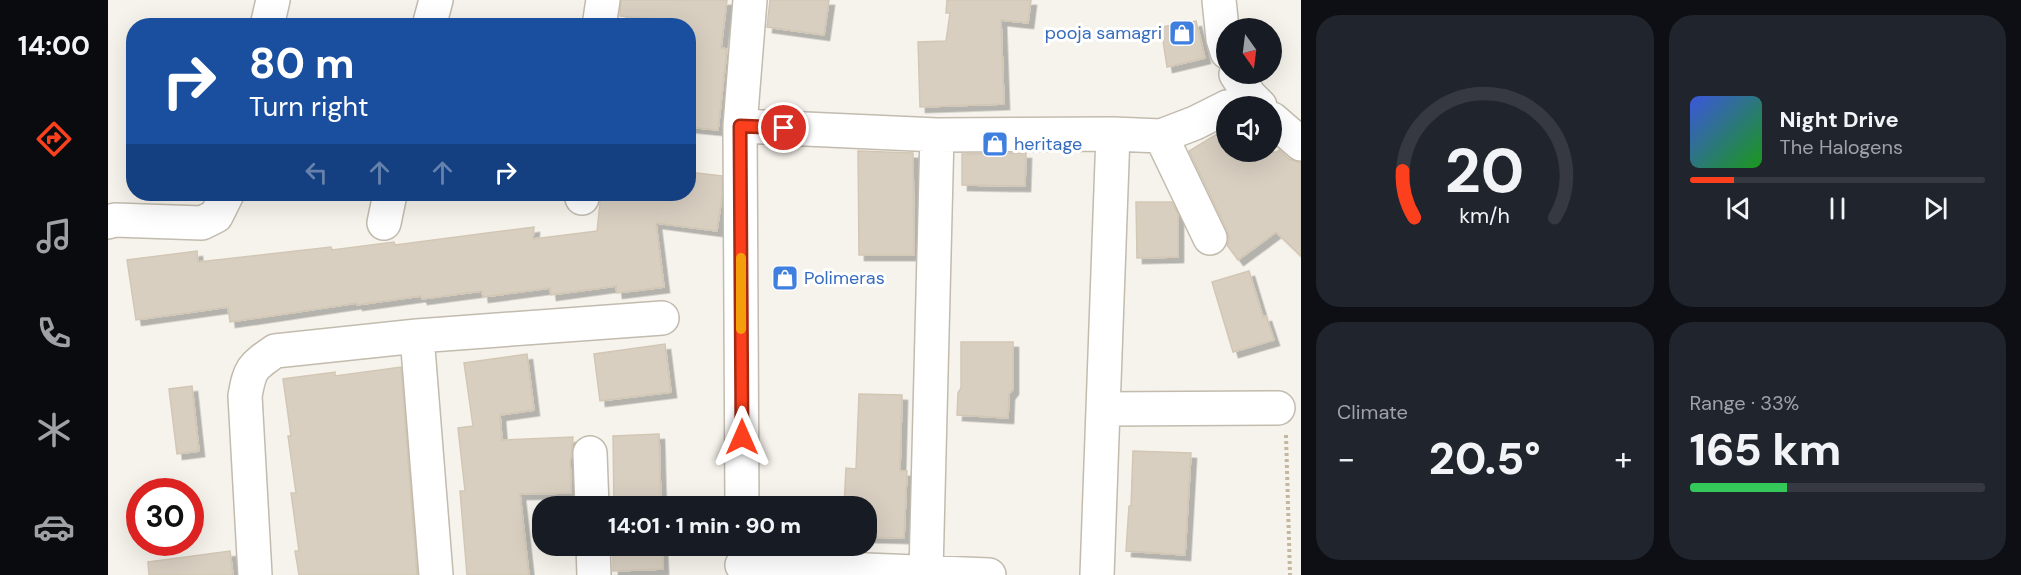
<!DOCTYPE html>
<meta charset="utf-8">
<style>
:root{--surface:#171b24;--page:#20242c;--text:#f1f3f6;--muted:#9ea1a6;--line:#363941;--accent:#fc3f1d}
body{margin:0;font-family:"DM Sans",sans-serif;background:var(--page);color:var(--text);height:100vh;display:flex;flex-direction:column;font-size:22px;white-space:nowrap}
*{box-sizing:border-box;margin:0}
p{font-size:20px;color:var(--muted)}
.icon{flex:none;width:33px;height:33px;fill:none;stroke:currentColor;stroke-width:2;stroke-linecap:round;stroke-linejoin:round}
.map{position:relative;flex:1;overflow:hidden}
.details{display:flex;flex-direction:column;gap:15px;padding:15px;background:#0d0f14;width:720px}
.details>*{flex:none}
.banner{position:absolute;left:18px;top:18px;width:570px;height:183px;border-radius:24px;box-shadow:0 6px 24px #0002;background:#1a4fa0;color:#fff;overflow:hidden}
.needle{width:39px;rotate:166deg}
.tools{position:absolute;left:1108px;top:18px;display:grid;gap:12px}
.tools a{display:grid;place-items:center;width:66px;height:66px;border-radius:50%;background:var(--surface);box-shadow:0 6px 24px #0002;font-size:30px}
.speed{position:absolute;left:18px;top:478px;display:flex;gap:12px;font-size:30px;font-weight:700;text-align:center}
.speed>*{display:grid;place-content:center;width:78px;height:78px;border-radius:50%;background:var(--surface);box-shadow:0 6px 24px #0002;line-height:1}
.speed .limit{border:9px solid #d22;background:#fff;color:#111}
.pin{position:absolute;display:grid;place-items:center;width:51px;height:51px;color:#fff;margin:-26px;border:3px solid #fff;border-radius:50%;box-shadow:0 2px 6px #0007}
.me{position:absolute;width:66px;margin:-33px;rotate:0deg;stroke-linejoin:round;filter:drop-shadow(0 0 4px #0008)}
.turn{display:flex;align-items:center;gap:21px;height:126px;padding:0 24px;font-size:27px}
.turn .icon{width:78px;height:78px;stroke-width:2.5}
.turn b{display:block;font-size:42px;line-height:51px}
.lanes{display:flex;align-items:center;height:57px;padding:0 24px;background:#0003;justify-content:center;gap:30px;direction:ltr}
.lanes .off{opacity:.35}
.big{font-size:45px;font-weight:800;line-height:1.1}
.details .card{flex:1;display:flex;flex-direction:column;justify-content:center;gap:9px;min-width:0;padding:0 21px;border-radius:24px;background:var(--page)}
.details .dial{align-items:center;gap:0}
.dial svg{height:156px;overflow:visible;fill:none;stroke:var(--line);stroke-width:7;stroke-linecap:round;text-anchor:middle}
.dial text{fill:var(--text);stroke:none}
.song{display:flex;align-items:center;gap:18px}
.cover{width:72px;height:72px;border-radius:9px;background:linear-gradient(135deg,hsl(230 70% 55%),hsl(120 70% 35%))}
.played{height:6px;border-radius:3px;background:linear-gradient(90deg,var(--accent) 15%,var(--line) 15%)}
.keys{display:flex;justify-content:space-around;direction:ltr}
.heat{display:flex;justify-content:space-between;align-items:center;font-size:33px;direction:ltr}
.charge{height:9px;border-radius:4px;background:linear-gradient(90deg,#34c759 33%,var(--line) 0)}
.details .tiles{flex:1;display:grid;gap:15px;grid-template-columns:repeat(2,1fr)}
.trip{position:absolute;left:424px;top:496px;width:345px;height:60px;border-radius:24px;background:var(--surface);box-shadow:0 6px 24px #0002;font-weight:800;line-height:60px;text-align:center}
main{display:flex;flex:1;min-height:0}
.tab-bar{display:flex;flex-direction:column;width:108px;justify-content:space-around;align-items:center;background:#090b0e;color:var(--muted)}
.tab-bar .icon{width:42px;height:42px}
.tab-bar .current{color:var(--accent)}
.tab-bar b{font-size:27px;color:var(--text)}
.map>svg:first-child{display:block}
</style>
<main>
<nav class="tab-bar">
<b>14:00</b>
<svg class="icon current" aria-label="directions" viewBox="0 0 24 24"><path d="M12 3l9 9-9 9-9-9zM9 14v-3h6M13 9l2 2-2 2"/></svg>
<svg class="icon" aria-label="music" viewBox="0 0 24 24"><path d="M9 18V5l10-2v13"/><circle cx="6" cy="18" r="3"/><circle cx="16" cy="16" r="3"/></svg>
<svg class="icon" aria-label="phone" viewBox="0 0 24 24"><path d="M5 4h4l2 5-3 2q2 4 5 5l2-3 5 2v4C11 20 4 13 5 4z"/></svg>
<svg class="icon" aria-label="climate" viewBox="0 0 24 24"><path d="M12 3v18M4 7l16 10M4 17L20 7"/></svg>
<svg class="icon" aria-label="car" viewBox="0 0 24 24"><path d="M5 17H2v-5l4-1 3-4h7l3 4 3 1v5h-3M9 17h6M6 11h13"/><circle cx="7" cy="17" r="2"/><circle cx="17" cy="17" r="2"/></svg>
</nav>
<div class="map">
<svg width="1193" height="575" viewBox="0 0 1193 575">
<defs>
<filter id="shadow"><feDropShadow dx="5.5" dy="5.5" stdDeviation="0" flood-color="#0004"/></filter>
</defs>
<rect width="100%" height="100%" fill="#f6f3ec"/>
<path fill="#d8cfc1" stroke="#d3c7b4" stroke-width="1.5" filter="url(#shadow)" d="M513 0H619L613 48 619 49 610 130 580 127V26H570L571 21 512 16Z
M662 0H721L716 35 659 27Z
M839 0H923L920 23 893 20 896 104 812 107 810 42 838 41 842 13H838Z
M1088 21 1097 58 1059 67 1053 27Z
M1119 128V152H1169L1171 150 1181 159 1193 163V256L1168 232 1130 260 1119 245 1121 239 1119 230 1081 151Z
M750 151 805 153 806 255H751Z
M918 153 917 186 854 185V154Z
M580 172 614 176V196L609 231 548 223 556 287 509 293 508 286 443 295 442 288 375 297 374 291 314 299 313 296 249 305V303L122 322 120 307 28 320 19 260 89 251 90 262 223 247 224 250 286 242 287 245 426 227 425 239 489 231 493 194H580Z
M1028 202H1064L1070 214V257L1029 258Z
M1141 271 1155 317 1158 316 1166 340 1125 352 1104 282Z
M853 342H905V389L901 394 900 418 849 415 850 393 853 388Z
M557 344 563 392 492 401 486 354Z
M419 354 426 410 392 415 394 440 465 437 463 458H462L463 493 412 494 421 575H359L352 491H357L350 428 365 426 356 363Z
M293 367 309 575H191L187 551H191L183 493H188L180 436H183L175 379 227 372V376Z
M84 386 91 451 69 454 61 389Z
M751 394 794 395 792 471H799L796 538 759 537V507H736L738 468 748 469Z
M551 434 553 507H506L505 436Z
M1025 451 1083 453 1077 555 1018 551 1021 506H1023Z
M505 546H554L555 569 505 571Z
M122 551 125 575H41L40 562Z"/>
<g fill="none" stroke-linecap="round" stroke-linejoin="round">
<defs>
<path id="minor" d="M1111 0 1115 39 1119 52
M159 26 165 0
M321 26 328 0
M491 26 495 0
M1128 74 1141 95 1152 106
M1164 119 1193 144
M632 126 829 135 1005 134 1053 136 1087 123 1119 107
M1053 136 1102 238
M474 198V194
M0 222 7 220 94 223 108 216 119 194
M276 223 282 194
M309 336 328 575
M995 409 1170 408
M482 453 484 507
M634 507 632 126 642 0
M485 546 486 575
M634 565 881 575
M818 572 829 135
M147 575 137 396C142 368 144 367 167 351L309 336 554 318
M989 575 1005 134"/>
</defs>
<use href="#minor" stroke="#c2bbae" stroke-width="36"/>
<path stroke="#c4b79f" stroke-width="4" stroke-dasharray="3 3" stroke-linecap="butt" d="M1178 435 1182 575"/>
<use href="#minor" stroke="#fff" stroke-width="33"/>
</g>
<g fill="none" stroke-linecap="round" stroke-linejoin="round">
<defs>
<path id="route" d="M634 437 632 126 676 128"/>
</defs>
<use href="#route" stroke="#a42913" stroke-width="15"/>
<use href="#route" stroke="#fc3f1d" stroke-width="10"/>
<path stroke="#f59e0b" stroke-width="10" d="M633 258V329"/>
</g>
<defs>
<symbol id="shop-square" viewBox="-11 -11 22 22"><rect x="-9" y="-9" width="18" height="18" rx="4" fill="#3f7fe0" stroke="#fff"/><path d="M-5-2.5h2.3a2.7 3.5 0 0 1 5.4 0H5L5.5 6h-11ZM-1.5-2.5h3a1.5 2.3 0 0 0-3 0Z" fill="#fff"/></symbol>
</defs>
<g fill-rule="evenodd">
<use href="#shop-square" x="1059" y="18" width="30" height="30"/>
<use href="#shop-square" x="872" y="129" width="30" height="30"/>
<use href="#shop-square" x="662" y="263" width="30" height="30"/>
</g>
<g text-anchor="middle" stroke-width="6" stroke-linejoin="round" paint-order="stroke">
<g font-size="18" fill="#366cbe" stroke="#fff" text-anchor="start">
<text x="1054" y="39" text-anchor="end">pooja samagri</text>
<text x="906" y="150">heritage</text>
<text x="696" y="284">Polimeras</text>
</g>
</g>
</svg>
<div class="tools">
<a><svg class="needle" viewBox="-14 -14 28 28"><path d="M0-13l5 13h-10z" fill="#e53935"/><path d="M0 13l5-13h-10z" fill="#9ea1a6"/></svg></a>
<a><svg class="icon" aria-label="sound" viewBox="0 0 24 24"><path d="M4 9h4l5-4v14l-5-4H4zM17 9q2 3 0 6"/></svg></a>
</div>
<div class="speed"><div class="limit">30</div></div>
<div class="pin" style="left:676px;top:128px;background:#d93025"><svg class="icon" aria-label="arrive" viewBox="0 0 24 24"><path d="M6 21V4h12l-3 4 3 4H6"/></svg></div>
<svg class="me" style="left:634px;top:437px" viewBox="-20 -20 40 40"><path d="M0-17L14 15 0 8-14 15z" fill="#fc3f1d" stroke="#fff" stroke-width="4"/></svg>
<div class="trip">14:01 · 1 min · 90 m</div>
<div class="banner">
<div class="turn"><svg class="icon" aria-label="right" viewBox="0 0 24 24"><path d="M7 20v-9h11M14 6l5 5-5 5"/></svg><div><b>80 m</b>Turn right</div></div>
<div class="lanes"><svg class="icon off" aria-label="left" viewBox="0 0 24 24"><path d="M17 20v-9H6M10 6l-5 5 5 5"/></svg><svg class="icon off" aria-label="ahead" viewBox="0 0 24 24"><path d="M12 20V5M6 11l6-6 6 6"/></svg><svg class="icon off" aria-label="ahead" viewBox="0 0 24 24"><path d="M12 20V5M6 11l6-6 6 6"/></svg><svg class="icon" aria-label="right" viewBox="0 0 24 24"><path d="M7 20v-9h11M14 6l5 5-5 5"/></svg></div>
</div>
</div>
<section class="details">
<div class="tiles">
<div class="card dial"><svg viewBox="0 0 100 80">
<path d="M14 69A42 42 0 1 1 86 69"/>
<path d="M14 69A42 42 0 0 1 8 45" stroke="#fc3f1d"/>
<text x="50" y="56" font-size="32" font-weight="700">20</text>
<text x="50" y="72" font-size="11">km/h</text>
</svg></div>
<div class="card">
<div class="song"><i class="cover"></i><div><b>Night Drive</b><p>The Halogens</p></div></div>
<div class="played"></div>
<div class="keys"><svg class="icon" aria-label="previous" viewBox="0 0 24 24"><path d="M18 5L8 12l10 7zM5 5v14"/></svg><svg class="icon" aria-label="pause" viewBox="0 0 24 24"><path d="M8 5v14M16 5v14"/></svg><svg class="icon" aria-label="next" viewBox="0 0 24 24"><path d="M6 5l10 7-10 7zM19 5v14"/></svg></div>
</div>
<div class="card"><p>Climate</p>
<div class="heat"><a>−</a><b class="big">20.5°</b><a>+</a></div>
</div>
<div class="card"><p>Range · 33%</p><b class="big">165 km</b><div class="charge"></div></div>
</div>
</section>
</main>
